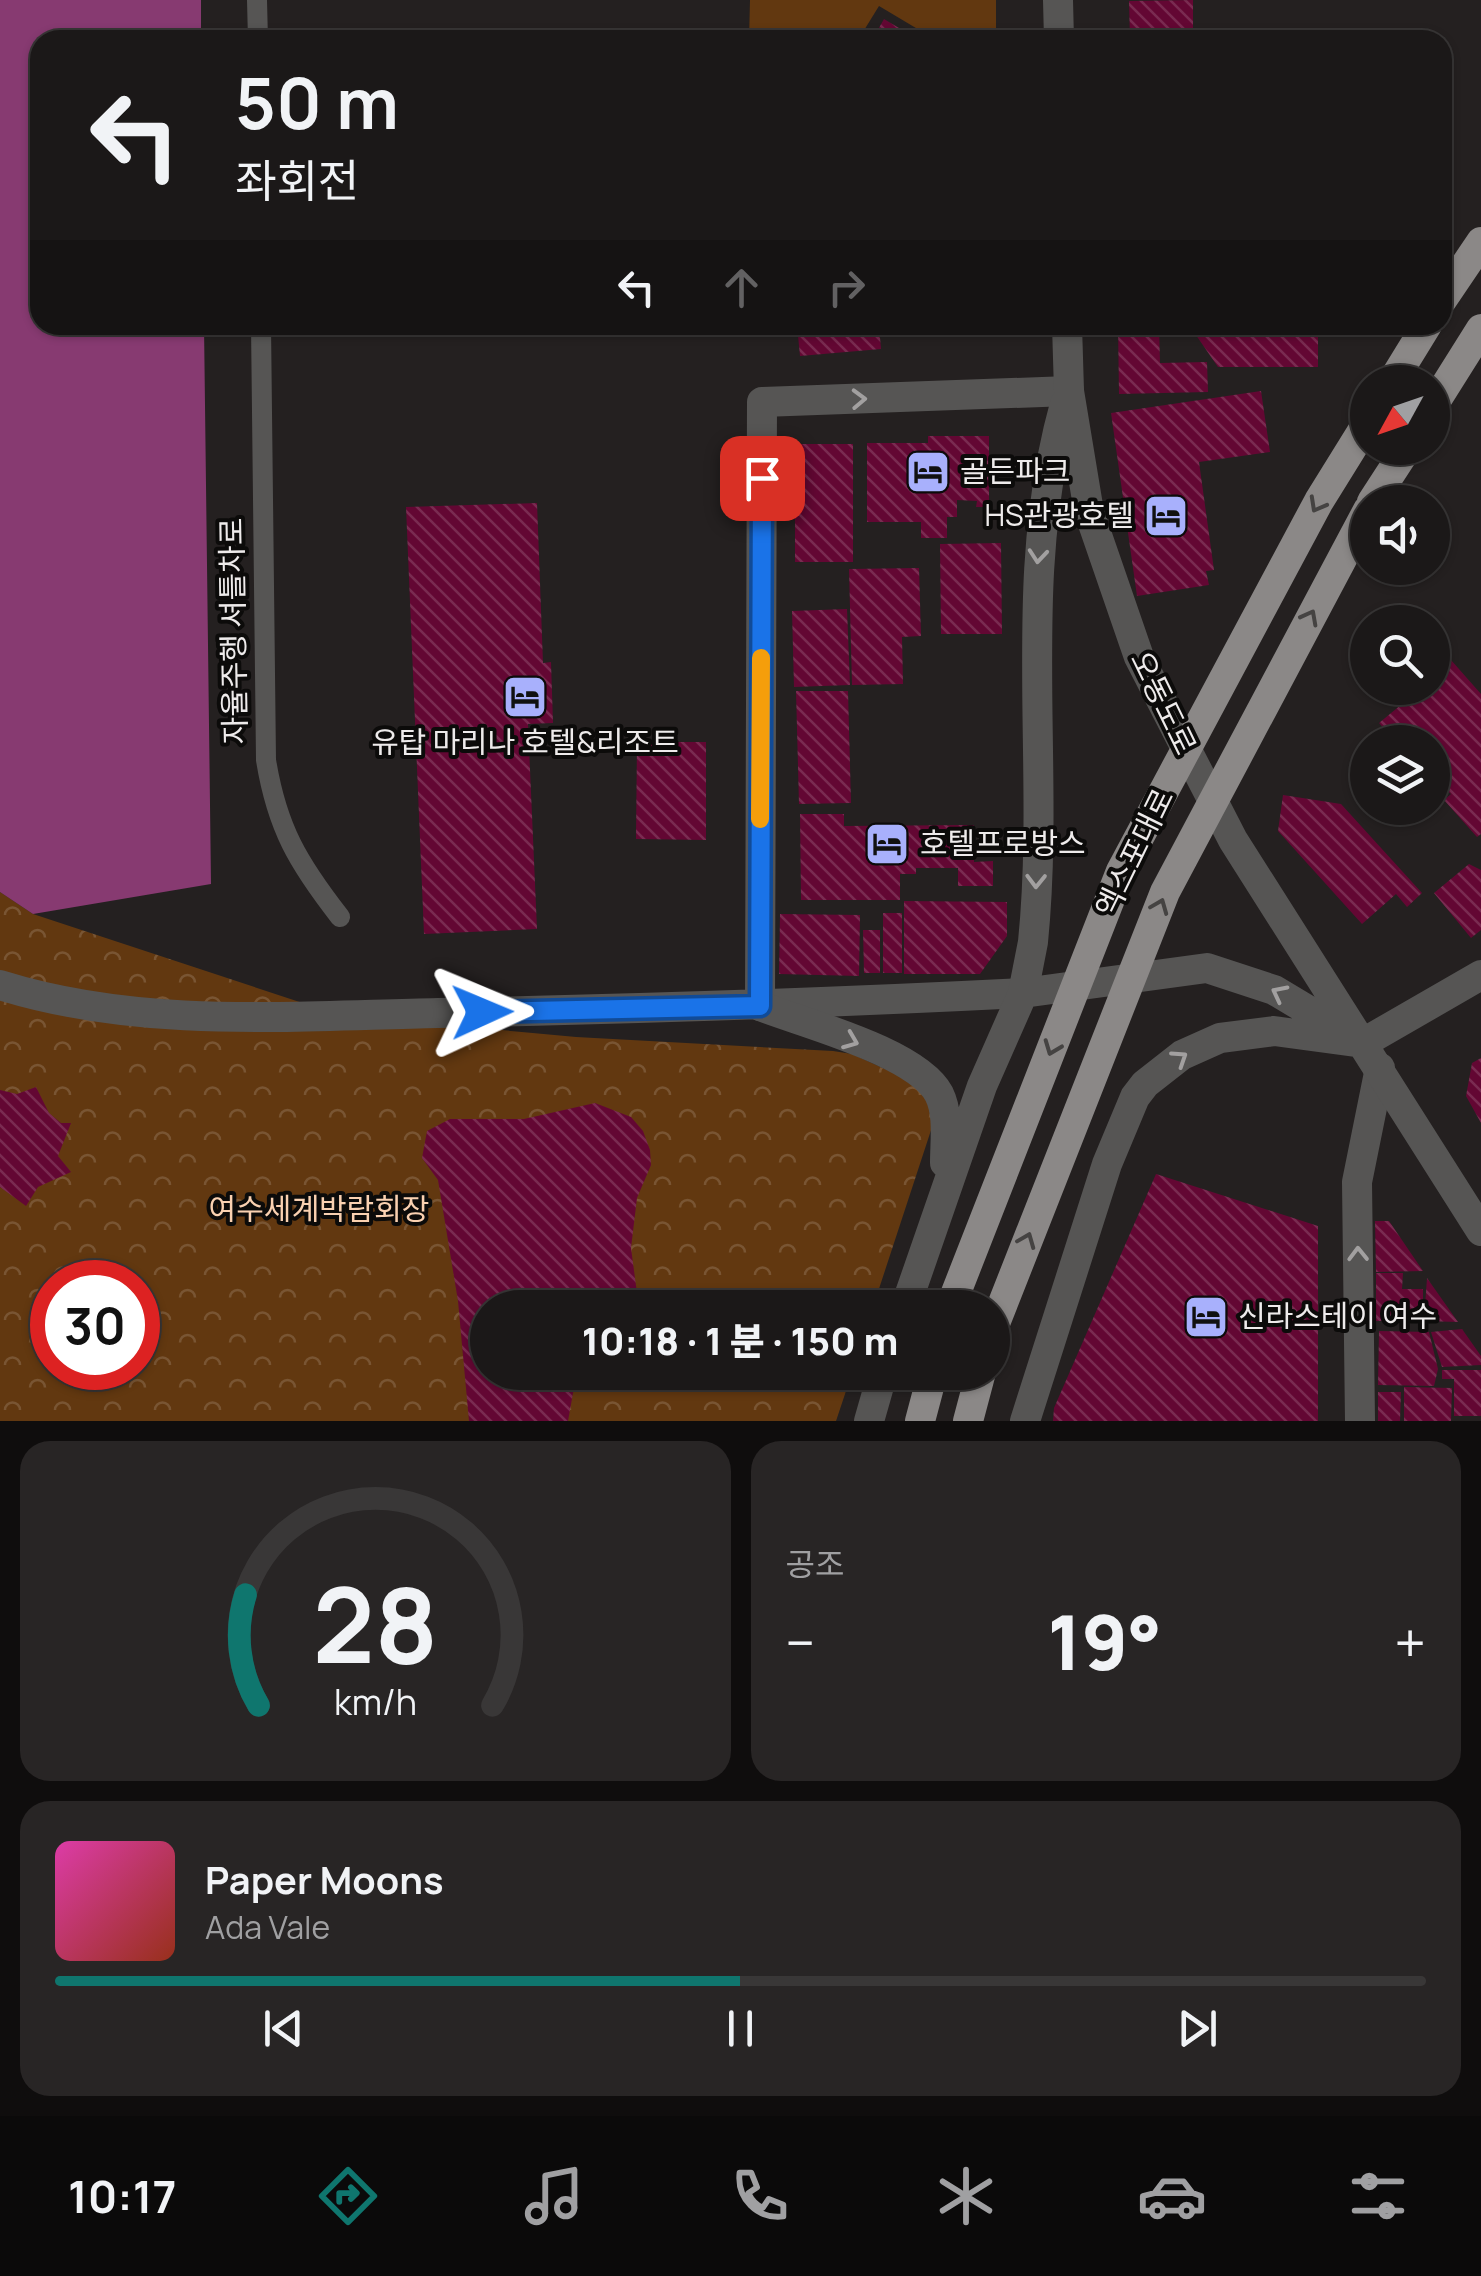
<!DOCTYPE html>
<html lang="ko">
<meta charset="utf-8">
<style>
:root{--surface:#1b1818;--page:#282525;--text:#f1f3f6;--muted:#a0a0a2;--line:#393737;--accent:#0f766e}
body{margin:0;font-family:Manrope,"Noto Sans KR",sans-serif;background:var(--page);color:var(--text);height:100vh;display:flex;flex-direction:column;font-size:38px;white-space:nowrap}
*{box-sizing:border-box;margin:0}
p{font-size:32px;color:var(--muted)}
.icon{flex:none;width:55px;height:55px;fill:none;stroke:currentColor;stroke-width:2;stroke-linecap:round;stroke-linejoin:round}
.map{position:relative;height:1421px;overflow:hidden}
.details{display:flex;flex-direction:column;gap:20px;padding:20px;background:#0f0d0d;flex:1}
.details>*{flex:none}
.hud{position:absolute;left:30px;top:30px;width:1422px;height:305px;border-radius:30px;box-shadow:0 2px 8px #0004,0 0 0 2px var(--line);background:#1b1818;color:var(--text);overflow:hidden}
.needle{width:65px;rotate:230deg}
.fabs{position:absolute;left:1350px;top:365px;display:grid;gap:20px}
.fabs a{display:grid;place-items:center;width:100px;height:100px;border-radius:50%;background:var(--surface);box-shadow:0 2px 8px #0004,0 0 0 2px var(--line);font-size:50px}
.speed{position:absolute;left:30px;top:1260px;display:flex;gap:20px;font-size:50px;font-weight:700;text-align:center}
.speed>*{display:grid;place-content:center;width:130px;height:130px;border-radius:50%;background:var(--surface);box-shadow:0 2px 8px #0004,0 0 0 2px var(--line);line-height:1}
.speed .limit{border:15px solid #d22;background:#fff;color:#111}
.pin{position:absolute;display:grid;place-items:center;width:85px;height:85px;color:#fff;margin:-42px;border-radius:20px;box-shadow:0 5px 15px #0006}
.me{position:absolute;width:110px;margin:-55px;rotate:89deg;stroke-linejoin:round;filter:drop-shadow(0 0 8px #0008)}
.turn{display:flex;align-items:center;gap:35px;height:210px;padding:0 40px;font-size:45px}
.turn .icon{width:130px;height:130px;stroke-width:2.5}
.turn b{display:block;font-size:70px;line-height:85px}
.lanes{display:flex;align-items:center;height:95px;padding:0 40px;background:#0003;justify-content:center;gap:50px;direction:ltr}
.lanes .off{opacity:.35}
.big{font-size:75px;font-weight:800;line-height:1.1}
.details .card{flex:1;display:flex;flex-direction:column;justify-content:center;gap:15px;min-width:0;padding:0 35px;border-radius:30px;background:var(--page)}
.details .dial{align-items:center;gap:0}
.dial svg{height:260px;overflow:visible;fill:none;stroke:var(--line);stroke-width:7;stroke-linecap:round;text-anchor:middle}
.dial text{fill:var(--text);stroke:none}
.song{display:flex;align-items:center;gap:30px}
.cover{width:120px;height:120px;border-radius:15px;background:linear-gradient(135deg,hsl(320 70% 55%),hsl(10 70% 35%))}
.played{height:10px;border-radius:5px;background:linear-gradient(90deg,var(--accent) 50%,var(--line) 50%)}
.keys{display:flex;justify-content:space-around;direction:ltr}
.heat{display:flex;justify-content:space-between;align-items:center;font-size:55px;direction:ltr}
.details .tiles{flex:1;display:grid;gap:20px;grid-template-columns:1fr 1fr}
.card:last-child{grid-column:span 2}
.trip{position:absolute;left:470px;top:1290px;width:540px;height:100px;border-radius:50px;background:var(--surface);box-shadow:0 2px 8px #0004,0 0 0 2px var(--line);font-weight:800;line-height:100px;text-align:center}
.dock{display:flex;height:160px;justify-content:space-around;align-items:center;background:#0b0a0a;color:var(--muted)}
.dock .icon{width:70px;height:70px}
.dock .active{color:var(--accent)}
.dock b{font-size:45px;color:var(--text)}
.map>svg:first-child{display:block}
</style>
<div class="map">
<svg width="1481" height="1421" viewBox="0 0 1481 1421">
<defs>
<pattern id="park-crowns" width="20" height="18" patternUnits="userSpaceOnUse" patternTransform="scale(2.5)"><rect width="20" height="18" fill="#623810"/><path d="M2 6a3 3 0 1 1 6 0M12 15a3 3 0 1 1 6 0" fill="none" stroke="#795533"/></pattern>
<pattern id="building-back-hatch" width="6" height="6" patternUnits="userSpaceOnUse" patternTransform="scale(2.5)"><rect width="6" height="6" fill="#630733"/><path d="M-1 5l2 2M0 0l6 6M5-1l2 2" fill="none" stroke="#7a2b51"/></pattern>
</defs>
<rect width="100%" height="100%" fill="#242020"/>
<path fill="url(#park-crowns)" fill-rule="evenodd" d="M0 892 33 914 339 1015 576 1037 833 1051 852 1054 918 1084 935 1118 873 1307 488 1308V1372L852 1373 836 1421H0ZM52 1282H138V1368H52Z"/>
<path fill="#623810" d="M750 0H996V40H936L879 6 858 40H749Z"/>
<path fill="#873a71" d="M0 0H201V40H40V325H204L211 884 33 914 0 892Z"/>
<path fill="url(#building-back-hatch)" d="M1193 0V40H1130L1129 1Z
M884 19 919 40H872Z
M797 325H879L881 349 800 356Z
M1118 325H1159L1160 363 1207 362 1208 392 1119 394Z
M1189 325H1318V367H1218Z
M1261 391 1270 452 1199 462 1214 570 1206 571 1209 585 1137 596 1111 413Z
M928 436H989V507H976L977 501 957 500V517H947V538H921V522H867V443H928Z
M795 444H853V562H795Z
M537 503 543 663 551 662 553 723 528 724 537 929 424 934 406 507Z
M1001 543 1002 634H941L940 544Z
M919 568 921 636 902 637 903 684 852 685 849 569Z
M847 609 850 685 794 687 792 611Z
M1451 660 1481 694V834L1477 837 1444 800 1451 794 1432 779V742H1396L1379 723 1408 699 1413 705 1425 695 1419 688H1432V676Z
M796 691H848L851 803 799 804Z
M637 742H706V840L636 839Z
M1283 795 1341 804 1422 893 1407 907 1396 894 1362 924 1278 831Z
M800 814H844V826L974 825V862L993 861V886H958V868H916V874H900V900H801Z
M1469 864 1481 870V930L1471 938 1434 893Z
M904 901 1007 902V936L980 974H904Z
M883 913H902V973H883Z
M780 914 860 915 859 976 779 974Z
M863 930H880V973H864Z
M1481 1058V1123L1466 1096 1472 1063Z
M36 1087 49 1113 61 1123H71L58 1156 71 1172 38 1187 26 1206 0 1187V1090L17 1094Z
M595 1103 631 1117 643 1131 650 1150 651 1165 637 1198 631 1248 639 1308H488V1372H586L575 1382 568 1421H469L458 1301 438 1180 422 1158 427 1131 450 1119H524Z
M1156 1174 1318 1226V1421H1053L1054 1408Z
M1375 1221H1389L1423 1271 1376 1272Z
M1376 1273H1403L1402 1289H1423V1321H1376Z
M1427 1278 1458 1322 1424 1321Z
M1462 1329 1481 1356V1365L1442 1367 1431 1332Z
M1379 1331 1429 1332 1438 1369 1434 1386 1378 1385Z
M1442 1370H1481V1416H1454V1379H1442Z
M1404 1387 1452 1388 1451 1421H1404Z
M1378 1392H1401L1400 1421H1378Z"/>
<g fill="none" stroke-linecap="round" stroke-linejoin="round">
<path stroke="#565554" stroke-width="20" d="M257 0 258 40
M261 325 266 760C277 828 298 863 340 917"/>
<path stroke="#565554" stroke-width="30" d="M0 985C141 1029 292 1016 438 1013 633 1009 828 1003 1023 993
M760 1006 762 402 1069 391
M1360 1421 1357 1182 1380 1068"/>
<path stroke="#565554" stroke-width="30" d="M1058 0 1059 40
M1067 325 1069 391 1089 512 1139 657 1233 840 1481 1231
M1023 993 1207 968 1274 990 1351 1036
M760 1006C803 1023 917 1052 939 1094 949 1114 945 1141 945 1163
M1363 1043 1481 975
M905 1308 982 1086 1023 993 1033 942C1051 762 1015 582 1065 404
M869 1421 883 1372
M1025 1421 1107 1164 1135 1097 1145 1084 1182 1055 1220 1038 1274 1031 1363 1043"/>
<path stroke="#8b8887" stroke-width="30" d="M1442 300 1481 242
M1392 382 1427 325
M1432 407 1481 329
M1372 502 1407 448
M920 1421 933 1372
M968 1421 981 1372"/>
<path stroke="#8b8887" stroke-width="30" d="M950 1308 1121 871 1319 501 1368 422
M992 1331 1165 892 1368 510"/>
</g>
<defs><path id="oneway-chevron" d="M-2-3.5L2.5 0L-2 3.5" fill="none" stroke-width="1.6" stroke-linecap="round" stroke-linejoin="round" transform="scale(2.5)"/></defs>
<g stroke="#a2a0a0">
<use href="#oneway-chevron" transform="translate(859 399) rotate(-2)"/>
<use href="#oneway-chevron" transform="translate(1038 556) rotate(95)"/>
<use href="#oneway-chevron" transform="translate(1036 881) rotate(91)"/>
<use href="#oneway-chevron" transform="translate(1279 993) rotate(-153)"/>
<use href="#oneway-chevron" transform="translate(851 1041) rotate(22)"/>
<use href="#oneway-chevron" transform="translate(1180 1058) rotate(-33)"/>
<use href="#oneway-chevron" transform="translate(1358 1254) rotate(-91)"/>
</g>
<g stroke="#454342">
<use href="#oneway-chevron" transform="translate(1317 505) rotate(119)"/>
<use href="#oneway-chevron" transform="translate(1310 617) rotate(-62)"/>
<use href="#oneway-chevron" transform="translate(1160 906) rotate(-68)"/>
<use href="#oneway-chevron" transform="translate(1052 1048) rotate(111)"/>
<use href="#oneway-chevron" transform="translate(1027 1240) rotate(-68)"/>
</g>
<g fill="none" stroke-linecap="round" stroke-linejoin="round">
<defs>
<path id="route" d="M482 1012 760 1006 762 478"/>
</defs>
<use href="#route" stroke="#114b97" stroke-width="25"/>
<use href="#route" stroke="#1a73e8" stroke-width="18"/>
<path stroke="#f59e0b" stroke-width="18" d="M760 819 761 658"/>
</g>
<defs>
<symbol id="hotel-square" viewBox="-11 -11 22 22"><rect x="-9" y="-9" width="18" height="18" rx="4" fill="#a8b0fc" stroke="#0c0b0a"/><path d="M-6-4.5h1.5V1H6V5H4.5V3h-9V5H-6ZM-4 0a1.8 1.8 0 1 1 3.6 0ZM.5 0V-2.5h3Q6-2.5 6 0Z" fill="#111"/></symbol>
</defs>
<g fill-rule="evenodd">
<use href="#hotel-square" x="903" y="447" width="50" height="50"/>
<use href="#hotel-square" x="1141" y="491" width="50" height="50"/>
<use href="#hotel-square" x="500" y="672" width="50" height="50"/>
<use href="#hotel-square" x="862" y="819" width="50" height="50"/>
<use href="#hotel-square" x="1181" y="1292" width="50" height="50"/>
</g>
<g text-anchor="middle" stroke-width="8" stroke-linejoin="round" paint-order="stroke">
<g font-size="30" fill="#eeebeb" stroke="#0c0b0a" text-anchor="start">
<text x="960" y="482">골든파크</text>
<text x="1134" y="526" text-anchor="end">HS관광호텔</text>
<text x="525" y="753" text-anchor="middle">유탑 마리나 호텔&amp;리조트</text>
<text x="920" y="854">호텔프로방스</text>
<text x="1238" y="1327">신라스테이 여수</text>
</g>
<g font-size="30" fill="#eeebeb" stroke="#0c0b0a">
<text transform="translate(234 631) rotate(-91)" y="10">자율주행 셔틀차로</text>
<text transform="translate(1163 703) rotate(64)" y="10">오동도로</text>
<text transform="translate(1135 853) rotate(-64)" y="10">엑스포대로</text>
</g>
<g font-size="30" fill="#fad1b1" stroke="#0c0b0a">
<text x="319" y="1220">여수세계박람회장</text>
</g>
</g>
</svg>
<div class="fabs">
<a><svg class="needle" viewBox="-14 -14 28 28"><path d="M0-13l5 13h-10z" fill="#e53935"/><path d="M0 13l5-13h-10z" fill="#a0a0a2"/></svg></a>
<a><svg class="icon" aria-label="sound" viewBox="0 0 24 24"><path d="M4 9h4l5-4v14l-5-4H4zM17 9q2 3 0 6"/></svg></a>
<a><svg class="icon" aria-label="search" viewBox="0 0 24 24"><circle cx="10" cy="10" r="6"/><path d="M15 15l6 6"/></svg></a>
<a><svg class="icon" aria-label="layers" viewBox="0 0 24 24"><path d="M12 4l9 5-9 5-9-5zM3 14l9 5 9-5"/></svg></a>
</div>
<div class="speed"><div class="limit">30</div></div>
<div class="pin" style="left:762px;top:478px;background:#d93025"><svg class="icon" aria-label="arrive" viewBox="0 0 24 24"><path d="M6 21V4h12l-3 4 3 4H6"/></svg></div>
<svg class="me" style="left:482px;top:1012px" viewBox="-20 -20 40 40"><path d="M0-17L14 15 0 8-14 15z" fill="#1a73e8" stroke="#fff" stroke-width="4"/></svg>
<div class="trip">10:18 · 1 분 · 150 m</div>
<div class="hud">
<div class="turn"><svg class="icon" aria-label="left" viewBox="0 0 24 24"><path d="M17 20v-9H6M10 6l-5 5 5 5"/></svg><div><b>50 m</b>좌회전</div></div>
<div class="lanes"><svg class="icon" aria-label="left" viewBox="0 0 24 24"><path d="M17 20v-9H6M10 6l-5 5 5 5"/></svg><svg class="icon off" aria-label="ahead" viewBox="0 0 24 24"><path d="M12 20V5M6 11l6-6 6 6"/></svg><svg class="icon off" aria-label="right" viewBox="0 0 24 24"><path d="M7 20v-9h11M14 6l5 5-5 5"/></svg></div>
</div>
</div>
<section class="details">
<div class="tiles">
<div class="card dial"><svg viewBox="0 0 100 80">
<path d="M14 69A42 42 0 1 1 86 69"/>
<path d="M14 69A42 42 0 0 1 10 35" stroke="#0f766e"/>
<text x="50" y="56" font-size="32" font-weight="700">28</text>
<text x="50" y="72" font-size="11">km/h</text>
</svg></div>
<div class="card"><p>공조</p>
<div class="heat"><a>−</a><b class="big">19°</b><a>+</a></div>
</div>
<div class="card">
<div class="song"><i class="cover"></i><div><b>Paper Moons</b><p>Ada Vale</p></div></div>
<div class="played"></div>
<div class="keys"><svg class="icon" aria-label="previous" viewBox="0 0 24 24"><path d="M18 5L8 12l10 7zM5 5v14"/></svg><svg class="icon" aria-label="pause" viewBox="0 0 24 24"><path d="M8 5v14M16 5v14"/></svg><svg class="icon" aria-label="next" viewBox="0 0 24 24"><path d="M6 5l10 7-10 7zM19 5v14"/></svg></div>
</div>
</div>
</section>
<nav class="dock">
<b>10:17</b>
<svg class="icon active" aria-label="directions" viewBox="0 0 24 24"><path d="M12 3l9 9-9 9-9-9zM9 14v-3h6M13 9l2 2-2 2"/></svg>
<svg class="icon" aria-label="music" viewBox="0 0 24 24"><path d="M9 18V5l10-2v13"/><circle cx="6" cy="18" r="3"/><circle cx="16" cy="16" r="3"/></svg>
<svg class="icon" aria-label="phone" viewBox="0 0 24 24"><path d="M5 4h4l2 5-3 2q2 4 5 5l2-3 5 2v4C11 20 4 13 5 4z"/></svg>
<svg class="icon" aria-label="climate" viewBox="0 0 24 24"><path d="M12 3v18M4 7l16 10M4 17L20 7"/></svg>
<svg class="icon" aria-label="car" viewBox="0 0 24 24"><path d="M5 17H2v-5l4-1 3-4h7l3 4 3 1v5h-3M9 17h6M6 11h13"/><circle cx="7" cy="17" r="2"/><circle cx="17" cy="17" r="2"/></svg>
<svg class="icon" aria-label="filters" viewBox="0 0 24 24"><path d="M4 7h16M4 17h16"/><circle cx="9" cy="7" r="2"/><circle cx="15" cy="17" r="2"/></svg>
</nav>
